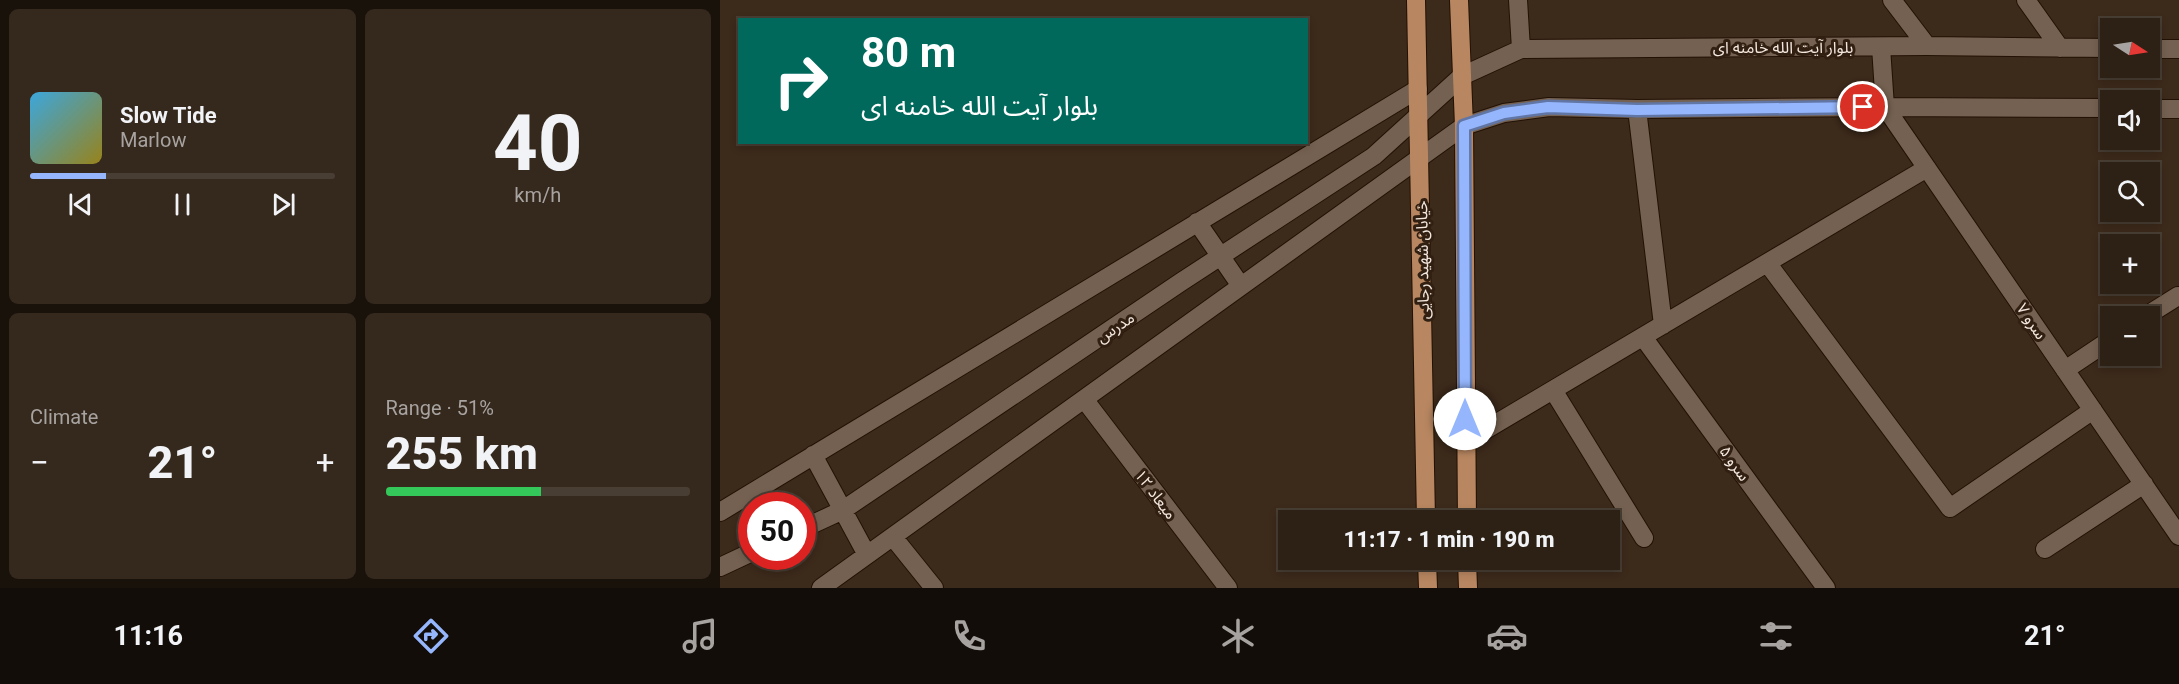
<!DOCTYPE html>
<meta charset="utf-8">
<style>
:root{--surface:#2d2014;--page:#35281d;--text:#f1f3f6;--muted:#a7a3a0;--line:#483e34;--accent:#95b6fd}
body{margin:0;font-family:Roboto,"Noto Sans Arabic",sans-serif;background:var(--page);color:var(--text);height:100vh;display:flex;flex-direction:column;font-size:22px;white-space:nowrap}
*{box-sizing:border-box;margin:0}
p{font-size:20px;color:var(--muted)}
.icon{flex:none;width:33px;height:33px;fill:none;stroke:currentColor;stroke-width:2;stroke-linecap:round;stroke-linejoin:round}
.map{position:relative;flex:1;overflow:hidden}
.side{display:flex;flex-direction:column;gap:9px;padding:9px;background:#19120b;width:720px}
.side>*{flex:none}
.top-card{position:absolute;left:18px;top:18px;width:570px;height:126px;border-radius:0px;box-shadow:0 3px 9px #0003,0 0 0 2px var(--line);background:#00695c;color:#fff;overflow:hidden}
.needle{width:39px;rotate:102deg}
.buttons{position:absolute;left:1380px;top:18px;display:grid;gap:12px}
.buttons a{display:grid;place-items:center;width:60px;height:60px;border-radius:0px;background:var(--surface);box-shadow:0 3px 9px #0003,0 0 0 2px var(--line);font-size:30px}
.speed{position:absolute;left:18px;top:492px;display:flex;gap:12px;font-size:30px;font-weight:700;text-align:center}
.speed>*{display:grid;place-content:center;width:78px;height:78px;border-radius:50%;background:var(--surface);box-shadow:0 3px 9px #0003,0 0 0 2px var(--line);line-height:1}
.speed .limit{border:9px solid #d22;background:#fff;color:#111}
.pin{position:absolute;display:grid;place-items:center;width:51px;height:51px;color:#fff;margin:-26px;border:3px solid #fff;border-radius:50%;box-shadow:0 2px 6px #0007}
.me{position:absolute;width:66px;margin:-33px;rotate:0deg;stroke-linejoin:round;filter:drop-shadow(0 0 4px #0008)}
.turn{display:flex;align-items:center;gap:21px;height:126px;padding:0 24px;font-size:27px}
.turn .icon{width:78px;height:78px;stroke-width:2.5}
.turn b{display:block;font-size:42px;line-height:51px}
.big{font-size:45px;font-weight:800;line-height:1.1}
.side .widget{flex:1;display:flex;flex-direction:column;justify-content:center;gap:9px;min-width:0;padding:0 21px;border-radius:9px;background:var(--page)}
.side .dial{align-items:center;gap:0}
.dial b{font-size:78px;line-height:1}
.song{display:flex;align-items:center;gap:18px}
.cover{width:72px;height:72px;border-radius:9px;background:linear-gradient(135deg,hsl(200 70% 55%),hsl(50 70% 35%))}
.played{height:6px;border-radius:3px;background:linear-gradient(90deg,var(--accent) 25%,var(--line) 25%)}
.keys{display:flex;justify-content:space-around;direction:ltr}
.heat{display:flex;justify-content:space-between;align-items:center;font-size:33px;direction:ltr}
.charge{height:9px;border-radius:4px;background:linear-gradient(90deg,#34c759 51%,var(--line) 0)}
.side .tiles{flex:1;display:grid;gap:9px;grid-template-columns:repeat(2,1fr)}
.trip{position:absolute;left:558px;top:510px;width:342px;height:60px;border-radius:0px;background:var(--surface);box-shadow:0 3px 9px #0003,0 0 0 2px var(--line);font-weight:800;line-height:60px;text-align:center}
.tab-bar{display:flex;height:96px;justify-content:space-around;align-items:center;background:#120d08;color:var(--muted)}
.tab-bar .icon{width:42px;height:42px}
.tab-bar .selected{color:var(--accent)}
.tab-bar b{font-size:27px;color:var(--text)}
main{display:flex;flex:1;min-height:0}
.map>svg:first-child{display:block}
</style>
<main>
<section class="side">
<div class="tiles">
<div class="widget">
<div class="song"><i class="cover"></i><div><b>Slow Tide</b><p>Marlow</p></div></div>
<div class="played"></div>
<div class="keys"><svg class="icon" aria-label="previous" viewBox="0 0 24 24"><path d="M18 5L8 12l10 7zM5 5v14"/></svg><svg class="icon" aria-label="pause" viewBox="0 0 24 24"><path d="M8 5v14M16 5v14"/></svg><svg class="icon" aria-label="next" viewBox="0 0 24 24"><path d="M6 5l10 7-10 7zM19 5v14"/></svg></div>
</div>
<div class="widget dial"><b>40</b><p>km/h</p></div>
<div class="widget"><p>Climate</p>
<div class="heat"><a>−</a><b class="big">21°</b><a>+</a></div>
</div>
<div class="widget"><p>Range · 51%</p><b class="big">255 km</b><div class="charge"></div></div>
</div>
</section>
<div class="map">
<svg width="1459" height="588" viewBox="0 0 1459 588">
<rect width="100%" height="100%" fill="#3c2a1b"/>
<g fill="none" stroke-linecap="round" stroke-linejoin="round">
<defs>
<path id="minor" d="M798 0 801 49
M1172 0 1207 46
M1306 0 1340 48
M1161 47 1165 107 1459 536
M1430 49H1459
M917 109 943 325
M1430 109H1459
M477 222 521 286
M1048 264 1230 508 1373 410
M1426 316 1458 296
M923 337 1106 588
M1345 370 1390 340
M833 390 924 538
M364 399 508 588
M745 442 1207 168
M93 455 147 555
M0 512 698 89
M82 529 123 510 461 282 654 156 742 76 801 49 1207 46 1390 48
M173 537 214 588
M1325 549 1424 484
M0 567 32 552
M101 588 744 126 784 113 829 107 917 109 1165 107 1390 108"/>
<path id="major" d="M696 0 706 520
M739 0 744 126 747 520
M707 560 708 588
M747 560 748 588"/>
</defs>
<use href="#minor" stroke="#221205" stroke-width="20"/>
<use href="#major" stroke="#221205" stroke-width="20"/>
<use href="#minor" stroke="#756151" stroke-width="18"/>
<use href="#major" stroke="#b88761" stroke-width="18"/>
</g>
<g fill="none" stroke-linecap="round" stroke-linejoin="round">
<defs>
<path id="route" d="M745 419 744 126 784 113 828 107 917 110 1143 107"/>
</defs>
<use href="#route" stroke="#6176a4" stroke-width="15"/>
<use href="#route" stroke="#95b6fd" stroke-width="10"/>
</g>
<g text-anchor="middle" stroke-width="6" stroke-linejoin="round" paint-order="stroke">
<g font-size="16" fill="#f3e7de" stroke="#312012">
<text x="1063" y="53">بلوار آیت الله خامنه ای</text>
<text transform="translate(702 260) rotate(-91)" y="6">خیابان شهید رجایی</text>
<text transform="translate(1312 321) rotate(56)" y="6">سرو ۷</text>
<text transform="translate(395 327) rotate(-34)" y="6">مدرس</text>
<text transform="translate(1015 463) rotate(54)" y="6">سرو ۵</text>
<text transform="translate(436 494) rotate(53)" y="6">میعاد ۱۲</text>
</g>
</g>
</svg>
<div class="buttons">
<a><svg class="needle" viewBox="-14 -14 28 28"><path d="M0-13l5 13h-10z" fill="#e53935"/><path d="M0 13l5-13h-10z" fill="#a7a3a0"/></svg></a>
<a><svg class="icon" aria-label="sound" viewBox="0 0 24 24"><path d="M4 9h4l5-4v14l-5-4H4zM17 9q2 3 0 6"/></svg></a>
<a><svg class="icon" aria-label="search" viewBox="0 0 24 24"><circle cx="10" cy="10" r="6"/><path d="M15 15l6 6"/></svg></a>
<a>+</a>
<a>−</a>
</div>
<div class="speed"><div class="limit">50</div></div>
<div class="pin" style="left:1143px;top:107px;background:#d93025"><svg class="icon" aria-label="arrive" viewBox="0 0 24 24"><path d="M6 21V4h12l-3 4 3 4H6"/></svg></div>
<svg class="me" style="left:745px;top:419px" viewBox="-20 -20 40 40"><circle r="19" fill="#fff"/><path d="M0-13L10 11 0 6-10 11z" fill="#95b6fd"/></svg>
<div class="trip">11:17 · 1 min · 190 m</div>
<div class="top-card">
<div class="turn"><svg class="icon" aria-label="right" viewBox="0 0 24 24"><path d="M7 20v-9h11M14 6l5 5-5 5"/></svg><div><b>80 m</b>بلوار آیت الله خامنه ای</div></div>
</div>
</div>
</main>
<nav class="tab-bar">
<b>11:16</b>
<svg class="icon selected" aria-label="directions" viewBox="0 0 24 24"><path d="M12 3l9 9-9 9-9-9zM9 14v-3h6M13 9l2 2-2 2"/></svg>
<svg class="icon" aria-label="music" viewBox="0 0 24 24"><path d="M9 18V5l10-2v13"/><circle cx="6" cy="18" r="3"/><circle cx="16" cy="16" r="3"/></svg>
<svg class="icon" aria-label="phone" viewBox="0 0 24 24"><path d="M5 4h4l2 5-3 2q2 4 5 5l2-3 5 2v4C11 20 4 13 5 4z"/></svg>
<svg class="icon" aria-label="climate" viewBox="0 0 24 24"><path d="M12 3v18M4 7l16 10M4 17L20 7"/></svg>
<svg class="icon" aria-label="car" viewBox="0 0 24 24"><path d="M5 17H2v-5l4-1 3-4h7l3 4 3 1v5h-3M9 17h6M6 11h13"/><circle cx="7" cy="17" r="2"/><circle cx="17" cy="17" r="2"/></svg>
<svg class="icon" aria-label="filters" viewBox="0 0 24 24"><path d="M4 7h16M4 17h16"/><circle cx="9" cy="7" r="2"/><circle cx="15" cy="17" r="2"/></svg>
<b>21°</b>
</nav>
